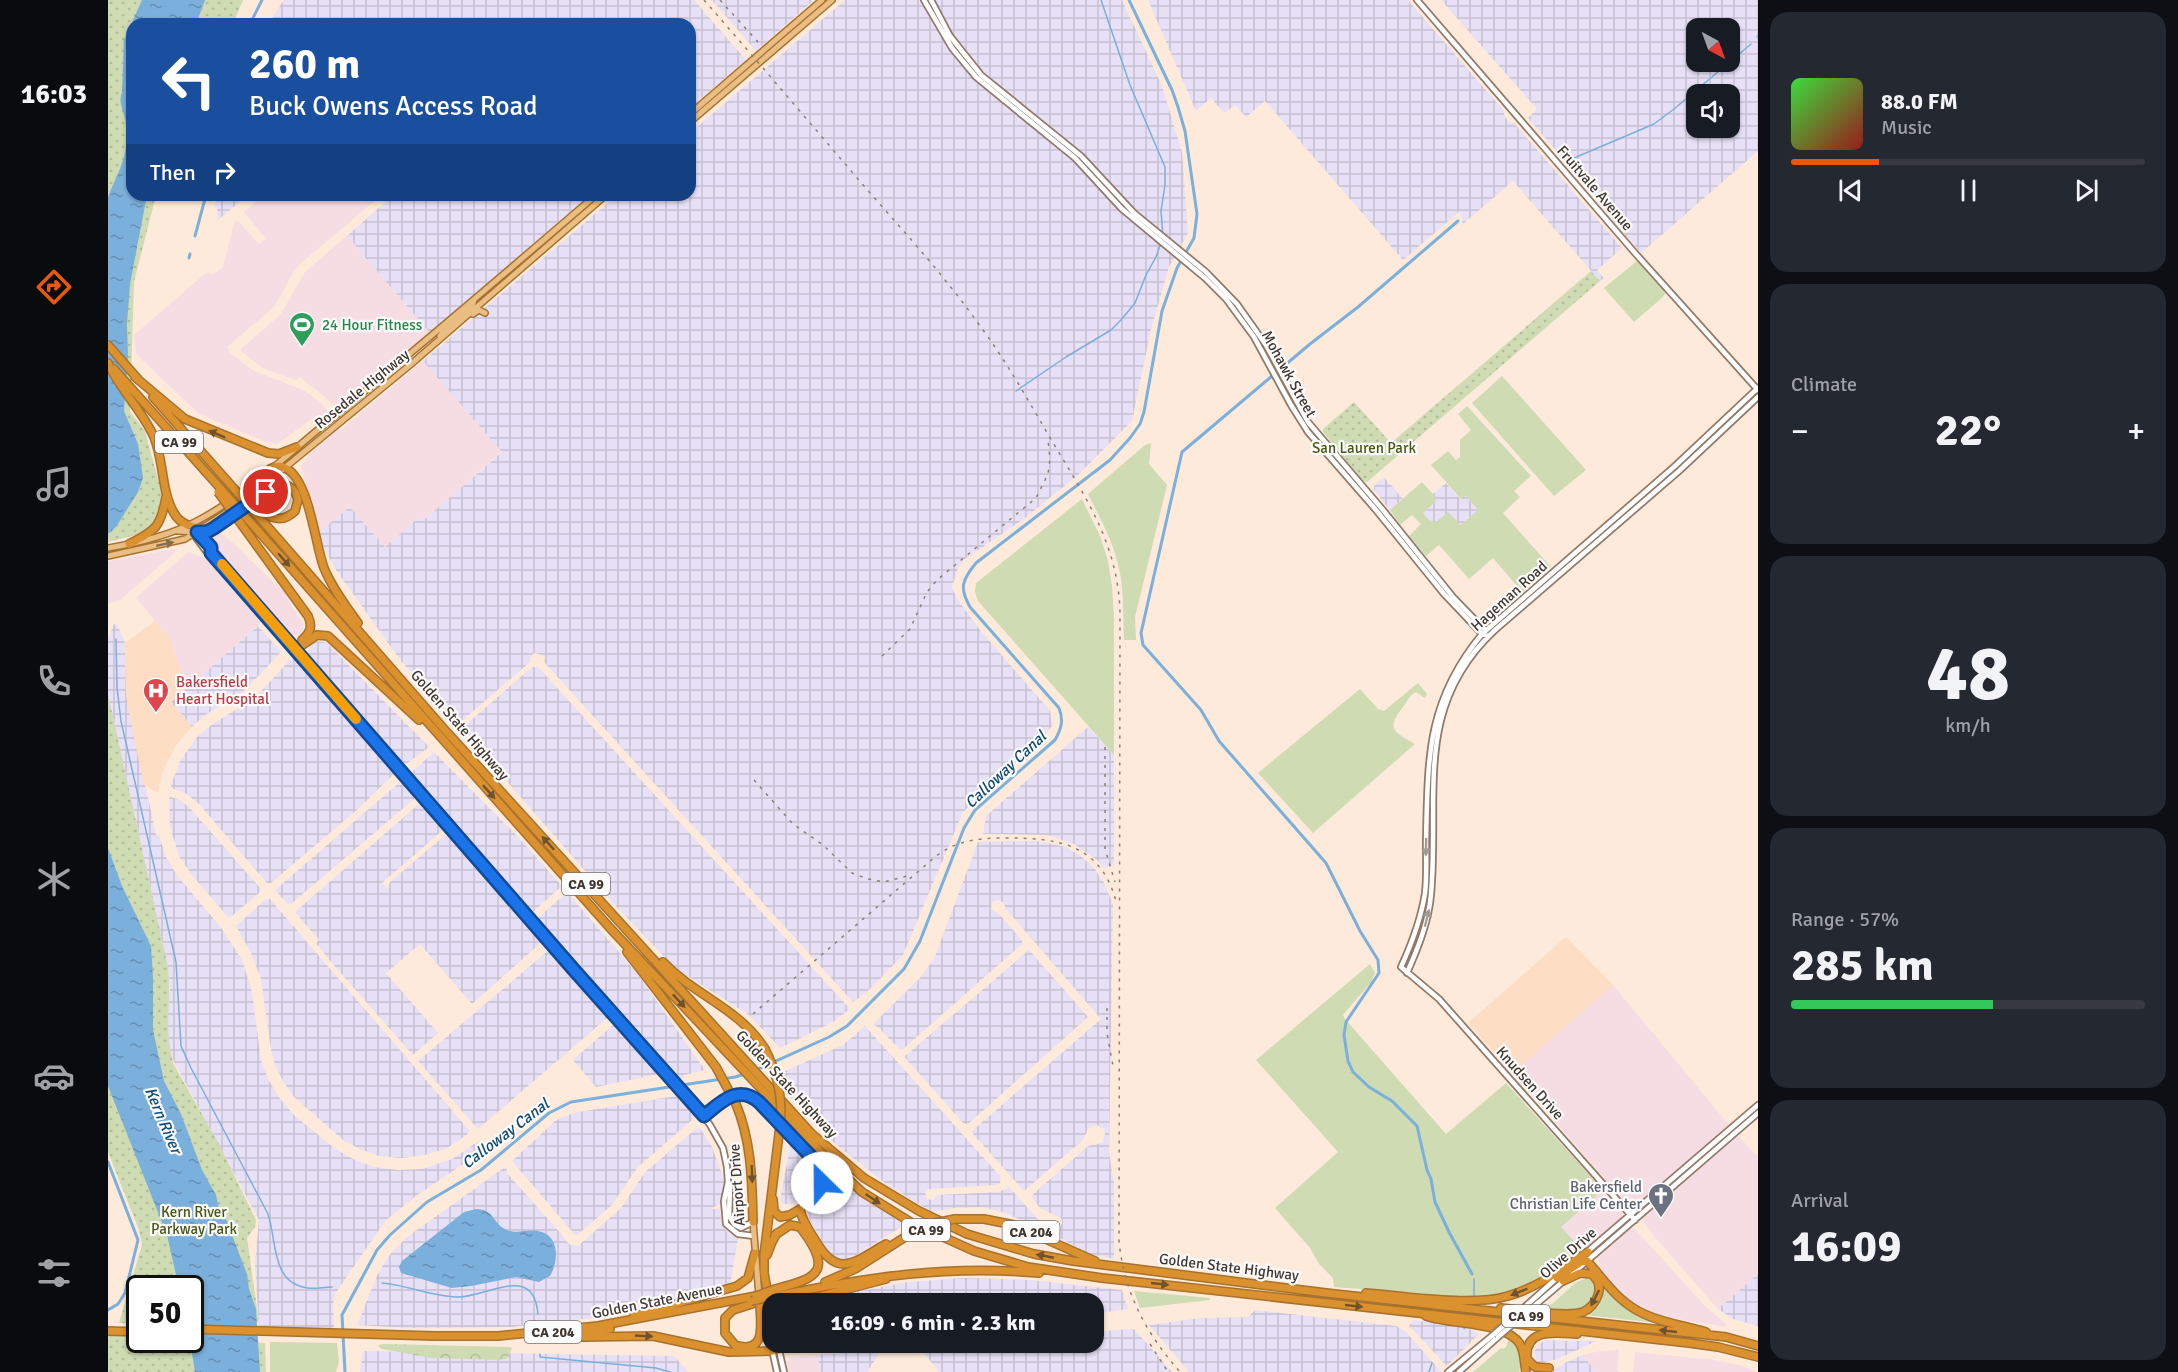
<!DOCTYPE html>
<meta charset="utf-8">
<style>
:root{--surface:#171b24;--page:#242831;--text:#f1f3f6;--muted:#9ea1a6;--line:#363941;--accent:#ea580c}
body{margin:0;font-family:Signika,sans-serif;background:var(--page);color:var(--text);height:100vh;display:flex;flex-direction:column;font-size:22px;white-space:nowrap}
*{box-sizing:border-box;margin:0}
p{font-size:20px;color:var(--muted)}
.icon{flex:none;width:33px;height:33px;fill:none;stroke:currentColor;stroke-width:2;stroke-linecap:round;stroke-linejoin:round}
.map{position:relative;flex:1;overflow:hidden}
.panel{display:flex;flex-direction:column;gap:12px;padding:12px;background:#0d0f14;width:420px}
.panel>*{flex:none}
.top-card{position:absolute;left:18px;top:18px;width:570px;height:183px;border-radius:18px;box-shadow:0 2px 4px #0004;background:#1a4fa0;color:#fff;overflow:hidden}
.needle{width:39px;rotate:139deg}
.fabs{position:absolute;left:1578px;top:18px;display:grid;gap:12px}
.fabs a{display:grid;place-items:center;width:54px;height:54px;border-radius:12px;background:var(--surface);box-shadow:0 2px 4px #0004;font-size:30px}
.speed{position:absolute;left:18px;top:1275px;display:flex;gap:12px;font-size:30px;font-weight:700;text-align:center}
.speed>*{display:grid;place-content:center;width:78px;height:78px;border-radius:50%;background:var(--surface);box-shadow:0 2px 4px #0004;line-height:1}
.speed .limit{border:3px solid #111;border-radius:9px;background:#fff;color:#111}
.pin{position:absolute;display:grid;place-items:center;width:51px;height:51px;color:#fff;margin:-26px;border:3px solid #fff;border-radius:50%;box-shadow:0 2px 6px #0007}
.me{position:absolute;width:66px;margin:-33px;rotate:337deg;stroke-linejoin:round;filter:drop-shadow(0 0 4px #0008)}
.turn{display:flex;align-items:center;gap:21px;height:126px;padding:0 24px;font-size:27px}
.turn .icon{width:78px;height:78px;stroke-width:2.5}
.turn b{display:block;font-size:42px;line-height:51px}
.then{display:flex;align-items:center;height:57px;padding:0 24px;background:#0003;gap:12px;font-size:22px}
.big{font-size:45px;font-weight:800;line-height:1.1}
.panel .tile{flex:1;display:flex;flex-direction:column;justify-content:center;gap:9px;min-width:0;padding:0 21px;border-radius:18px;background:var(--page)}
.panel .dial{align-items:center;gap:0}
.dial b{font-size:78px;line-height:1}
.song{display:flex;align-items:center;gap:18px}
.cover{width:72px;height:72px;border-radius:9px;background:linear-gradient(135deg,hsl(120 70% 55%),hsl(0 70% 35%))}
.played{height:6px;border-radius:3px;background:linear-gradient(90deg,var(--accent) 25%,var(--line) 25%)}
.keys{display:flex;justify-content:space-around;direction:ltr}
.heat{display:flex;justify-content:space-between;align-items:center;font-size:33px;direction:ltr}
.charge{height:9px;border-radius:4px;background:linear-gradient(90deg,#34c759 57%,var(--line) 0)}
.trip{position:absolute;left:654px;top:1293px;width:342px;height:60px;border-radius:18px;background:var(--surface);box-shadow:0 2px 4px #0004;font-weight:800;line-height:60px;text-align:center}
main{display:flex;flex:1;min-height:0}
.dock{display:flex;flex-direction:column;width:108px;justify-content:space-around;align-items:center;background:#090b0e;color:var(--muted)}
.dock .icon{width:42px;height:42px}
.dock .current{color:var(--accent)}
.dock b{font-size:27px;color:var(--text)}
.map>svg:first-child{display:block}
</style>
<main>
<nav class="dock">
<b>16:03</b>
<svg class="icon current" aria-label="directions" viewBox="0 0 24 24"><path d="M12 3l9 9-9 9-9-9zM9 14v-3h6M13 9l2 2-2 2"/></svg>
<svg class="icon" aria-label="music" viewBox="0 0 24 24"><path d="M9 18V5l10-2v13"/><circle cx="6" cy="18" r="3"/><circle cx="16" cy="16" r="3"/></svg>
<svg class="icon" aria-label="phone" viewBox="0 0 24 24"><path d="M5 4h4l2 5-3 2q2 4 5 5l2-3 5 2v4C11 20 4 13 5 4z"/></svg>
<svg class="icon" aria-label="climate" viewBox="0 0 24 24"><path d="M12 3v18M4 7l16 10M4 17L20 7"/></svg>
<svg class="icon" aria-label="car" viewBox="0 0 24 24"><path d="M5 17H2v-5l4-1 3-4h7l3 4 3 1v5h-3M9 17h6M6 11h13"/><circle cx="7" cy="17" r="2"/><circle cx="17" cy="17" r="2"/></svg>
<svg class="icon" aria-label="filters" viewBox="0 0 24 24"><path d="M4 7h16M4 17h16"/><circle cx="9" cy="7" r="2"/><circle cx="15" cy="17" r="2"/></svg>
</nav>
<div class="map">
<svg width="1650" height="1372" viewBox="0 0 1650 1372">
<defs>
<pattern id="industrial-grid" width="8" height="8" patternUnits="userSpaceOnUse" patternTransform="scale(1.5)"><rect width="8" height="8" fill="#e7e0f6"/><path d="M0 4h8M4 0v8" fill="none" stroke="#c7c1d3"/></pattern>
<pattern id="forest-crowns" width="20" height="18" patternUnits="userSpaceOnUse" patternTransform="scale(1.5)"><rect width="20" height="18" fill="#cedbb3"/><path d="M2 6a3 3 0 1 1 6 0M12 15a3 3 0 1 1 6 0" fill="none" stroke="#b2bd9a"/></pattern>
<pattern id="park-dots" width="8" height="8" patternUnits="userSpaceOnUse" patternTransform="scale(1.5)"><rect width="8" height="8" fill="#cedbb3"/><path d="M2 2h.1M6 6h.1" fill="none" stroke="#b2bd9a" stroke-width="1.8" stroke-linecap="round"/></pattern>
<pattern id="water-ripples" width="26" height="14" patternUnits="userSpaceOnUse" patternTransform="scale(1.5)"><rect width="26" height="14" fill="#7bafdc"/><path d="M2 4q2-2 4 0t4 0M15 11q2-2 4 0t4 0" fill="none" stroke="#668fb3"/></pattern>
</defs>
<rect width="100%" height="100%" fill="#feeada"/>
<path fill="#f6dce3" d="M155 195H270V198L193 263 185 273 166 307 119 347 122 353 144 370 195 390 211 401 223 415 216 421 208 416 169 444 155 441 90 413 28 354 26 335 98 273 106 274 115 267 126 223 129 220 151 244 158 239 136 212Z
M239 236 322 333 229 410 216 396 192 377 188 380 156 369 133 351V349L173 314 197 272Z
M315 361 394 451 318 518H310L277 547 242 507 211 532 193 466 203 452 229 429H234Z
M111 532 126 544 178 594 177 596 195 623V630L191 635H183L112 554 101 538Z
M66 549 70 550 12 600 0 604V561Z
M80 552 99 559 154 622 79 688 62 638 28 598Z
M1505 985 1621 1125 1529 1205H1522L1514 1211V1218L1475 1251 1452 1227 1501 1183 1404 1073Z
M1630 1136 1650 1157V1274L1610 1309 1546 1236 1534 1219Z
M1527 1229 1597 1306 1618 1324V1327L1547 1315 1532 1308 1518 1297 1491 1268 1490 1258 1521 1230Z
M1511 1350 1509 1368 1512 1372H1489L1474 1355 1493 1351Z
M1527 1352 1607 1360 1635 1366 1648 1372H1525Z
M710 1355 712 1372H681L679 1363 682 1357Z"/>
<path fill="url(#industrial-grid)" fill-rule="evenodd" d="M176 0H586L638 60 582 108V24H160Z
M604 0H706L648 51Z
M737 0H1014L1054 86 1074 152 1080 233 1061 267 1043 329 1024 421 970 475 917 518 857 559 850 568 844 587 849 599 872 630 942 711 944 726 935 737 855 812 795 955 758 993 745 1002 436 662 437 656 426 653 422 657V662L349 725 293 661 228 570 215 546 211 532 242 507 277 547 310 518H318L394 452 315 361 509 195H582V133Z
M1040 0H1300L1396 111V116L1402 123H1406L1514 248 1489 270 1496 278 1492 281 1405 181 1355 224 1352 211 1295 260 1157 101 1138 117 1127 105 1116 113 1103 98 1088 111Z
M1333 0H1650V151L1533 253 1501 216 1503 214 1420 118 1429 109ZM1588 28H1622V62H1588ZM1588 94H1622V128H1588Z
M109 195H140L110 220 109 208 106 207Z
M282 195H482L322 333 239 236 283 197Z
M1276 477 1295 499 1282 510 1266 490V486Z
M1338 483 1352 499 1357 495 1371 510 1353 525 1328 523 1321 520 1315 513 1328 501 1325 494Z
M6 624 9 625 17 643 18 695 48 835H51L57 855 68 874 114 929 134 960 144 992 153 1060 160 1079 170 1096 186 1115 226 1148 245 1159 266 1167 290 1170 314 1169 344 1159 371 1141 379 1148 308 1196 277 1221 227 1294 225 1305 226 1328 151 1326 147 1263 151 1220 63 1056 59 1031 62 986 60 967 0 694V640Z
M150 626 173 652 135 692 97 715 84 727 63 702Z
M211 641 219 643 321 747 298 764H294L200 655 201 645Z
M186 659 189 660 248 726 287 773 250 809 163 883H159L91 804 77 793 64 788 63 785 72 761 89 737 106 723 147 698 182 660Z
M424 667H430L742 1009 725 1022 672 1048 641 1015 567 968 506 904 353 729Z
M980 727 1006 755V865L996 868 989 860 966 844 940 835 875 834 878 816Z
M326 752 412 839 454 886 425 912 304 776 305 771Z
M292 782H296L307 794 306 799 183 904H180L167 890Z
M61 797 70 799 80 806 153 889 152 892 123 917H120L84 875 71 856 62 827Z
M312 803 334 827 335 830 274 883 279 890 282 882 336 836 343 835 434 942 364 1004 312 944 278 973 330 1033 305 1055 223 962 208 943 211 940 187 912Z
M929 841 958 847 973 856 987 869 996 883 1005 904 1001 1153 1006 1184V1259L982 1254 942 1233 895 1212 874 1207 846 1208 823 1212 773 1180 724 1141 681 1096 673 1073 735 1045 757 1026 893 1177 892 1183 887 1185 821 1189 817 1193 819 1199 825 1200 830 1195 891 1192 901 1187 942 1233 951 1230 954 1223 953 1218 932 1208 925 1199V1194L980 1146 994 1143 997 1135 996 1129 989 1125 981 1127 975 1140 916 1191 865 1134 864 1131 993 1019 898 909 895 902 889 900 884 902 883 909 892 915 914 940V944L795 1049H791L772 1029 765 1024 811 979 826 959 870 842Z
M459 892 529 973 597 1070 576 1075V1078H571L473 970 430 918Z
M158 899H162L361 1130 359 1135 339 1148 317 1155 294 1158 271 1156 252 1149 235 1140 186 1097 175 1081 167 1065 163 1049 153 979 143 953 128 926Z
M442 949 498 1011 499 1018 370 1129 310 1061Z
M921 950 980 1017 860 1124H856L798 1059 797 1056Z
M505 1025 509 1027 551 1074 488 1087 465 1060Z
M568 1096 586 1115 585 1119 529 1168 504 1205 468 1236 404 1161 448 1120 465 1113Z
M589 1128H592L604 1147 618 1185 619 1195 613 1198 614 1202 603 1209H612L613 1220 616 1228 622 1234 630 1238 623 1280 617 1289 529 1313 404 1327 302 1328 249 1325 269 1276 279 1258 299 1237 397 1167 399 1170 398 1172 455 1236 458 1241 463 1245 470 1246 513 1208 537 1172Z
M683 1142 706 1168 710 1177 706 1187 691 1201 684 1204H675L672 1200Z
M720 1169 755 1198H759L798 1224 748 1255 736 1259 726 1257 718 1248 701 1219 699 1208 717 1187Z
M1650 1274V1326L1625 1319 1610 1309Z
M856 1278 923 1280 1014 1290 1020 1309 986 1314V1304L701 1303 752 1291 800 1282Z
M1147 1310 1288 1326 1297 1331 1330 1368 1332 1372H1081L1041 1325 1093 1318 1140 1317Z
M1305 1320 1360 1328 1371 1334 1339 1366 1301 1326Z
M986 1324H990L997 1331 1026 1329 1064 1372H832L809 1346 841 1342H986Z
M1438 1340 1461 1341H1489L1447 1360 1430 1363 1428 1361 1426 1352 1431 1344Z
M774 1350 759 1372H712L710 1355Z
M255 1351 566 1356 580 1372H252Z
M1474 1355 1489 1372H1441L1459 1362Z"/>
<path fill="#fdddc4" d="M47 621 62 638 79 688 63 702 84 727 69 744 60 760 53 776 50 793 36 785 28 747 18 695 17 643Z
M1458 937 1505 985 1404 1073 1360 1023Z"/>
<path fill="#cedbb3" d="M1529 261 1558 292 1555 297 1526 322 1496 288Z
M1394 376 1478 470 1446 496 1364 403Z
M1359 406 1423 476 1406 491 1412 497 1395 513 1443 567 1414 592 1385 558 1361 579 1331 545 1318 556 1301 536 1313 524 1304 515 1292 525 1282 510 1314 482 1325 494 1328 501 1315 513 1321 520 1328 522 1340 512 1353 525 1370 510 1358 496 1353 499 1323 465 1340 451 1348 460 1352 457V440L1363 430 1350 414Z
M1043 443 1041 464 1059 485 1027 617 1028 640H1016C1015 618 1016 595 1012 573 1007 545 993 520 980 494L1037 445Z
M974 499 992 536 1000 561 1004 586 1006 617V755L870 601 867 592 868 583Z
M1310 683 1319 694 1317 698 1308 692C1301 695 1300 701 1295 707 1278 729 1285 731 1307 744L1205 833 1150 773 1252 689 1270 709 1276 711Z
M1262 964 1267 973 1263 982 1235 1015 1237 1019 1338 1134 1398 1083 1495 1190 1453 1227 1475 1251 1414 1287 1389 1296 1361 1297 1226 1287 1225 1278 1211 1264 1202 1248 1167 1208 1230 1152 1148 1060Z
M1479 1278C1485 1281 1489 1286 1486 1294 1480 1316 1448 1309 1431 1309L1444 1304 1467 1283Z
M1493 1282C1512 1304 1523 1314 1551 1322V1323L1476 1315C1489 1307 1499 1302 1493 1282Z
M1026 1291 1102 1298V1300L1032 1308Z
M1401 1338C1412 1347 1415 1359 1411 1372H1365L1393 1348 1394 1349 1398 1347Z
M162 1342 229 1343 231 1362 228 1372H162Z"/>
<path fill="url(#forest-crowns)" d="M274 1344 401 1347 404 1348 400 1358 392 1360 324 1358 274 1349 270 1346Z"/>
<path fill="url(#park-dots)" d="M0 0H135L125 24H24V195H48L26 282 22 412 37 431 55 498 51 518 36 533 0 542Z
M1483 271 1492 281 1259 482 1255 481 1215 432V429L1246 402 1283 443Z
M0 694 60 967C64 1000 55 1032 66 1065L111 1144 148 1220 147 1227 139 1238 151 1322 83 1320 82 1288H32L31 1324 11 1323 34 1245 31 1230 0 1152Z
M0 1334 31 1335 32 1340 157 1343 158 1372H0Z"/>
<path fill="url(#water-ripples)" d="M34 0H97L88 24H24V195H39L22 284 19 324 20 357 16 411 30 444 35 478 30 492 8 527 0 534V197C6 181 16 164 18 147 18 139 19 127 17 119 15 108 10 103 14 92L16 40Z
M0 848 14 886 43 946 45 977V1030L56 1081 73 1114 94 1170 108 1195 111 1208 117 1217 139 1274 141 1289 148 1309 152 1372H87L82 1340V1288H71L59 1235 0 1086Z
M368 1209C387 1210 384 1222 397 1229 407 1235 419 1229 430 1231 452 1235 451 1261 442 1276L431 1282 408 1277 363 1286 344 1288 293 1273 291 1267 294 1261 356 1212Z"/>
<g fill="none" stroke-linecap="round" stroke-linejoin="round">
<path stroke="#7bafdc" stroke-width="1.5" d="M1649 37 1650 35
M1459 161 1546 124 1566 109 1643 44
M908 391 958 357 1003 330 1013 320 1027 303 1038 275 1048 257 1055 237 1053 211 1057 185V167L1022 85 993 0
M8 639 9 688 13 721 68 962 73 1046 83 1068 160 1214C169 1241 163 1284 200 1288 208 1289 216 1287 224 1287
M274 1283C299 1285 325 1297 351 1297 369 1297 399 1281 415 1287 426 1291 429 1303 430 1314
M1366 1298V1279
M1356 1329 1357 1327
M432 1354V1357L548 1368 562 1372
M1321 1372 1324 1363"/>
<path stroke="#7bafdc" stroke-width="3" d="M142 24 154 0
M1350 221 1250 307 1202 344 1074 452 1033 633 1035 645 1093 710 1111 741 1218 863 1252 931 1270 960 1271 973 1238 1022 1236 1035 1240 1061 1245 1072 1261 1087 1284 1101 1309 1126 1319 1170 1323 1179 1327 1202 1341 1232 1364 1274
M87 236 98 195
M81 258 82 254
M646 1071 721 1037 739 1026 796 969 812 941 856 828 867 810 947 740C953 729 956 721 951 708L862 607C851 588 854 580 868 563L1002 460 1022 438 1032 424 1036 412 1054 311 1069 268 1086 238 1089 214 1077 131 1070 107 1064 90 1021 0
M0 1162 30 1240 17 1293 10 1304 0 1310
M237 1372 234 1315 269 1250 282 1235 319 1202 373 1170 441 1113 463 1102 627 1077 637 1074"/>
<defs>
<path id="secondary" d="M816 0 844 48 868 77 967 158 1014 209 1097 278 1118 299 1146 337 1183 405 1200 432 1268 510 1336 594 1374 634 1380 636
M823 0 842 36 873 75 973 156 1026 213 1098 272 1129 304 1158 345 1200 422 1275 510 1345 597 1378 631
M1309 0 1527 253 1650 390
M89 532 103 547V553
M86 535 98 551 103 553 506 1016 590 1108 602 1125 615 1148 619 1167 620 1182 622 1186 621 1216 627 1225 633 1228 645 1222
M1299 973C1310 948 1321 921 1323 894 1332 796 1304 707 1387 630L1571 471 1650 397
M596 1116C613 1102 630 1084 651 1102L710 1164C723 1183 705 1196 692 1209
M620 1182 616 1201 618 1224 630 1234 646 1236
M1527 1220 1331 999 1293 967C1304 943 1313 919 1317 893 1319 876 1318 859 1318 842 1320 758 1318 702 1374 634L1567 466 1650 388
M1479 1252 1650 1105
M1464 1274 1650 1113
M1420 1304 1450 1277
M1425 1307 1458 1279
M655 1310 669 1372
M671 1350 676 1372
M1340 1372 1385 1335
M1351 1372 1390 1337"/>
<path id="primary" d="M582 114 714 0
M582 122 724 0
M365 314 371 310 377 313
M332 336 337 329 364 306 366 300
M69 531 89 532
M0 548C30 543 60 536 87 522 135 498 185 449 228 415 316 343 402 269 488 195
M0 556 77 539 119 512 168 475 302 365 498 195
M645 1222 651 1296"/>
<path id="highway" d="M0 345 30 379
M0 363C12 390 34 410 46 437 56 461 53 491 66 513 72 524 85 529 97 527
M6 369 113 489
M27 377 77 419 160 453 171 454 189 447
M45 397 121 483
M162 469C166 467 171 465 175 467 201 475 207 545 216 568 224 588 238 606 250 623
M145 510 336 729 704 1134 756 1178 811 1211 859 1234 926 1254 965 1261 1218 1293 1618 1337 1650 1346
M137 516 502 928 718 1158 754 1192 804 1223 866 1251 920 1267 994 1278 1581 1343 1610 1347 1650 1357
M131 521 200 616C205 627 202 633 194 640
M89 532H100L106 528 167 485C179 482 187 488 190 500L187 511C173 525 160 517 148 506
M21 544C48 531 53 526 58 497
M187 650 209 635 220 636 311 720
M519 952 608 1067
M555 962C587 996 631 1008 657 1049
M628 1104C644 1143 644 1181 645 1222
M665 1199 666 1211 672 1217 682 1215 692 1209
M692 1209C694 1221 702 1232 709 1243 731 1280 749 1260 778 1244
M847 1219H876L906 1225 987 1261
M659 1255 664 1242 669 1233
M1449 1278 1473 1262 1479 1261C1492 1275 1503 1292 1518 1303 1540 1321 1571 1324 1598 1332
M717 1282 747 1269 805 1232
M667 1289C712 1278 725 1270 692 1227L682 1225 667 1235
M1258 1293C1297 1296 1363 1307 1400 1296 1429 1288 1455 1268 1480 1252
M668 1296C760 1277 837 1265 931 1273
M644 1304 625 1310 617 1318V1333L627 1345C662 1356 651 1318 652 1300
M682 1304 778 1279
M1393 1308C1412 1310 1460 1318 1475 1312 1482 1309 1488 1302 1490 1295 1493 1286 1490 1279 1483 1274L1472 1273 1455 1281
M526 1316 629 1286 640 1278 647 1253
M1318 1316C1343 1325 1397 1321 1412 1344 1417 1353 1416 1363 1418 1372
M664 1318 656 1273V1255L671 1134
M82 1329 327 1336H390L490 1326 648 1296
M0 1331 32 1332
M474 1337 545 1336 621 1352 664 1351
M427 1338 502 1329
M670 1342 671 1350
M1441 1368 1427 1367 1419 1359C1416 1327 1448 1333 1469 1334"/>
</defs>
<use href="#secondary" stroke="#917a69" stroke-width="8"/>
<use href="#primary" stroke="#a6722f" stroke-width="8"/>
<use href="#highway" stroke="#a6722f" stroke-width="10"/>
<use href="#secondary" stroke="#fff" stroke-width="4.5"/>
<use href="#primary" stroke="#eabd82" stroke-width="5"/>
<use href="#highway" stroke="#dc912f" stroke-width="7"/>
<path stroke="#8d7f74" stroke-width="1.5" stroke-dasharray="3 6" stroke-linecap="butt" d="M596 0C652 64 707 129 762 193 800 236 839 279 872 326 899 362 921 402 944 441 978 498 1010 544 1012 612L1011 1241C1016 1293 1038 1333 1072 1372
M612 0 650 42
M774 656 802 629 819 592 829 580 928 498 940 474 942 459 940 440
M997 747V849L1007 882
M646 780 685 824 715 845 744 873 760 879 776 882 803 875
M999 1008V1033L1005 1066
M645 1014 827 857C848 840 872 838 898 838 949 838 992 843 1008 901
M1042 1344 1060 1372"/>
<defs>
<path id="secondary-bridge" d="M1385 1335 1420 1304
M1390 1337 1425 1307"/>
<path id="highway-bridge" d="M121 483 145 510
M113 489 137 516
M110 492 131 521
M135 493 148 506
M657 1049C671 1076 676 1104 671 1134
M608 1067 628 1104
M805 1232 827 1223 847 1219
M648 1296 667 1289
M643 1301 668 1296"/>
</defs>
<use href="#secondary-bridge" stroke="#917a69" stroke-width="8" stroke-linecap="butt"/>
<use href="#highway-bridge" stroke="#a6722f" stroke-width="10" stroke-linecap="butt"/>
<use href="#secondary-bridge" stroke="#fff" stroke-width="4.5"/>
<use href="#highway-bridge" stroke="#dc912f" stroke-width="7"/>
</g>
<defs><path id="oneway-solid" d="M-6-.8H1V-3.2L6.5 0L1 3.2V.8H-6Z" transform="scale(1.5)"/></defs>
<g fill="#70522f">
<use href="#oneway-solid" transform="translate(109 434) rotate(-157)"/>
<use href="#oneway-solid" transform="translate(176 560) rotate(49)"/>
<use href="#oneway-solid" transform="translate(381 792) rotate(48)"/>
<use href="#oneway-solid" transform="translate(440 843) rotate(-132)"/>
<use href="#oneway-solid" transform="translate(571 1001) rotate(47)"/>
<use href="#oneway-solid" transform="translate(644 1174) rotate(88)"/>
<use href="#oneway-solid" transform="translate(765 1199) rotate(34)"/>
<use href="#oneway-solid" transform="translate(937 1256) rotate(-169)"/>
<use href="#oneway-solid" transform="translate(1052 1284) rotate(6)"/>
<use href="#oneway-solid" transform="translate(1411 1292) rotate(158)"/>
<use href="#oneway-solid" transform="translate(1487 1298) rotate(117)"/>
<use href="#oneway-solid" transform="translate(1246 1306) rotate(6)"/>
<use href="#oneway-solid" transform="translate(1560 1331) rotate(-174)"/>
<use href="#oneway-solid" transform="translate(536 1336) rotate(3)"/>
</g>
<use fill="#856d50" href="#oneway-solid" transform="translate(57 544) rotate(-12)"/>
<g fill="#a09b97">
<use href="#oneway-solid" transform="translate(1318 847) rotate(91)"/>
<use href="#oneway-solid" transform="translate(1319 918) rotate(-76)"/>
</g>
<g fill="none" stroke-linecap="round" stroke-linejoin="round">
<defs>
<path id="route" d="M158 492 106 528 99 532H89L103 547V553L466 970 596 1116C613 1102 630 1084 651 1102L710 1164 714 1171V1183"/>
</defs>
<use href="#route" stroke="#114b97" stroke-width="15"/>
<use href="#route" stroke="#1a73e8" stroke-width="10"/>
<path stroke="#f59e0b" stroke-width="10" d="M114 564 248 719"/>
</g>
<defs>
<symbol id="stadium-pin" viewBox="-11 -11 22 30"><path d="M0 17L-7.5 6A9.5 9.5 0 1 1 7.5 6Z" fill="#2e9e5b" stroke="#fbfbfb"/><path d="M0-5a6.5 5 0 1 0 0 10a6.5 5 0 1 0 0-10ZM-3.5-1.8h7v3.6h-7Z" fill="#fff"/></symbol>
<symbol id="hospital-pin" viewBox="-11 -11 22 30"><path d="M0 17L-7.5 6A9.5 9.5 0 1 1 7.5 6Z" fill="#e0444e" stroke="#fbfbfb"/><path d="M-5-5h3v3.5h4V-5h3V5h-3V1.5h-4V5h-3Z" fill="#fff"/></symbol>
<symbol id="church-pin" viewBox="-11 -11 22 30"><path d="M0 17L-7.5 6A9.5 9.5 0 1 1 7.5 6Z" fill="#6b7280" stroke="#fbfbfb"/><path d="M-1.2-6h2.4v3.5h3.3v2.4h-3.3V6h-2.4V-.1h-3.3v-2.4h3.3Z" fill="#fff"/></symbol>
</defs>
<g fill-rule="evenodd">
<use href="#stadium-pin" x="179" y="310" width="30" height="40"/>
<use href="#hospital-pin" x="33" y="676" width="30" height="40"/>
<use href="#church-pin" x="1538" y="1181" width="30" height="40"/>
</g>
<g text-anchor="middle" stroke-width="4.5" stroke-linejoin="round" paint-order="stroke">
<g fill="#fbfbfb" stroke="#79726c" stroke-width="1.5">
<rect x="47" y="431" width="48" height="22" rx="4.5"/>
<rect x="454" y="873" width="48" height="22" rx="4.5"/>
<rect x="794" y="1219" width="48" height="22" rx="4.5"/>
<rect x="894.5" y="1221" width="57" height="22" rx="4.5"/>
<rect x="1394" y="1305" width="48" height="22" rx="4.5"/>
<rect x="416.5" y="1321" width="57" height="22" rx="4.5"/>
</g>
<g font-size="14" font-weight="bold" fill="#41372f">
<text x="71" y="447">CA 99</text>
<text x="478" y="889">CA 99</text>
<text x="818" y="1235">CA 99</text>
<text x="923" y="1237">CA 204</text>
<text x="1418" y="1321">CA 99</text>
<text x="445" y="1337">CA 204</text>
</g>
<g font-size="15" fill="#41372f" stroke="#fbfbfb">
<text transform="translate(1487 188) rotate(49)" y="5">Fruitvale Avenue</text>
<text transform="translate(1181 374) rotate(61)" y="5">Mohawk Street</text>
<text transform="translate(254 389) rotate(-39)" y="5">Rosedale Highway</text>
<text transform="translate(1401 596) rotate(-42)" y="5">Hageman Road</text>
<text transform="translate(352 725) rotate(49)" y="5">Golden State Highway</text>
<text transform="translate(1422 1083) rotate(48)" y="5">Knudsen Drive</text>
<text transform="translate(679 1084) rotate(47)" y="5">Golden State Highway</text>
<text transform="translate(629 1185) rotate(-94)" y="5">Airport Drive</text>
<text transform="translate(1460 1253) rotate(-41)" y="5">Olive Drive</text>
<text transform="translate(1121 1267) rotate(7)" y="5">Golden State Highway</text>
<text transform="translate(549 1301) rotate(-11)" y="5">Golden State Avenue</text>
</g>
<g font-size="15" fill="#27864d" stroke="#fbfbfb" text-anchor="start">
<text x="214" y="330">24 Hour Fitness</text>
</g>
<g font-size="15" fill="#465814" stroke="#fbfbfb">
<text x="1256" y="453">San Lauren Park</text>
<text x="86" y="1217">Kern River<tspan x="86" dy="17">Parkway Park</tspan></text>
</g>
<g font-size="15" fill="#be3a42" stroke="#fbfbfb" text-anchor="start">
<text x="68" y="687">Bakersfield<tspan x="68" dy="17">Heart Hospital</tspan></text>
</g>
<g font-size="15" fill="#5b616d" stroke="#fbfbfb" text-anchor="end">
<text x="1534" y="1192">Bakersfield<tspan x="1534" dy="17">Christian Life Center</tspan></text>
</g>
<g font-size="16" font-style="italic" fill="#104b76" stroke="#fbfbfb">
<text transform="translate(897 769) rotate(-43)" y="6">Calloway Canal</text>
<text transform="translate(56 1120) rotate(67)" y="6">Kern River</text>
<text transform="translate(397 1133) rotate(-37)" y="6">Calloway Canal</text>
</g>
</g>
</svg>
<div class="fabs">
<a><svg class="needle" viewBox="-14 -14 28 28"><path d="M0-13l5 13h-10z" fill="#e53935"/><path d="M0 13l5-13h-10z" fill="#9ea1a6"/></svg></a>
<a><svg class="icon" aria-label="sound" viewBox="0 0 24 24"><path d="M4 9h4l5-4v14l-5-4H4zM17 9q2 3 0 6"/></svg></a>
</div>
<div class="speed"><div class="limit">50</div></div>
<div class="pin" style="left:158px;top:492px;background:#d93025"><svg class="icon" aria-label="arrive" viewBox="0 0 24 24"><path d="M6 21V4h12l-3 4 3 4H6"/></svg></div>
<svg class="me" style="left:714px;top:1183px" viewBox="-20 -20 40 40"><circle r="19" fill="#fff"/><path d="M0-13L10 11 0 6-10 11z" fill="#1a73e8"/></svg>
<div class="trip">16:09 · 6 min · 2.3 km</div>
<div class="top-card">
<div class="turn"><svg class="icon" aria-label="left" viewBox="0 0 24 24"><path d="M17 20v-9H6M10 6l-5 5 5 5"/></svg><div><b>260 m</b>Buck Owens Access Road</div></div>
<div class="then">Then<svg class="icon" aria-label="right" viewBox="0 0 24 24"><path d="M7 20v-9h11M14 6l5 5-5 5"/></svg></div>
</div>
</div>
<section class="panel">
<div class="tile">
<div class="song"><i class="cover"></i><div><b>88.0 FM</b><p>Music</p></div></div>
<div class="played"></div>
<div class="keys"><svg class="icon" aria-label="previous" viewBox="0 0 24 24"><path d="M18 5L8 12l10 7zM5 5v14"/></svg><svg class="icon" aria-label="pause" viewBox="0 0 24 24"><path d="M8 5v14M16 5v14"/></svg><svg class="icon" aria-label="next" viewBox="0 0 24 24"><path d="M6 5l10 7-10 7zM19 5v14"/></svg></div>
</div>
<div class="tile"><p>Climate</p>
<div class="heat"><a>−</a><b class="big">22°</b><a>+</a></div>
</div>
<div class="tile dial"><b>48</b><p>km/h</p></div>
<div class="tile"><p>Range · 57%</p><b class="big">285 km</b><div class="charge"></div></div>
<div class="tile"><p>Arrival</p><b class="big">16:09</b></div>
</section>
</main>
